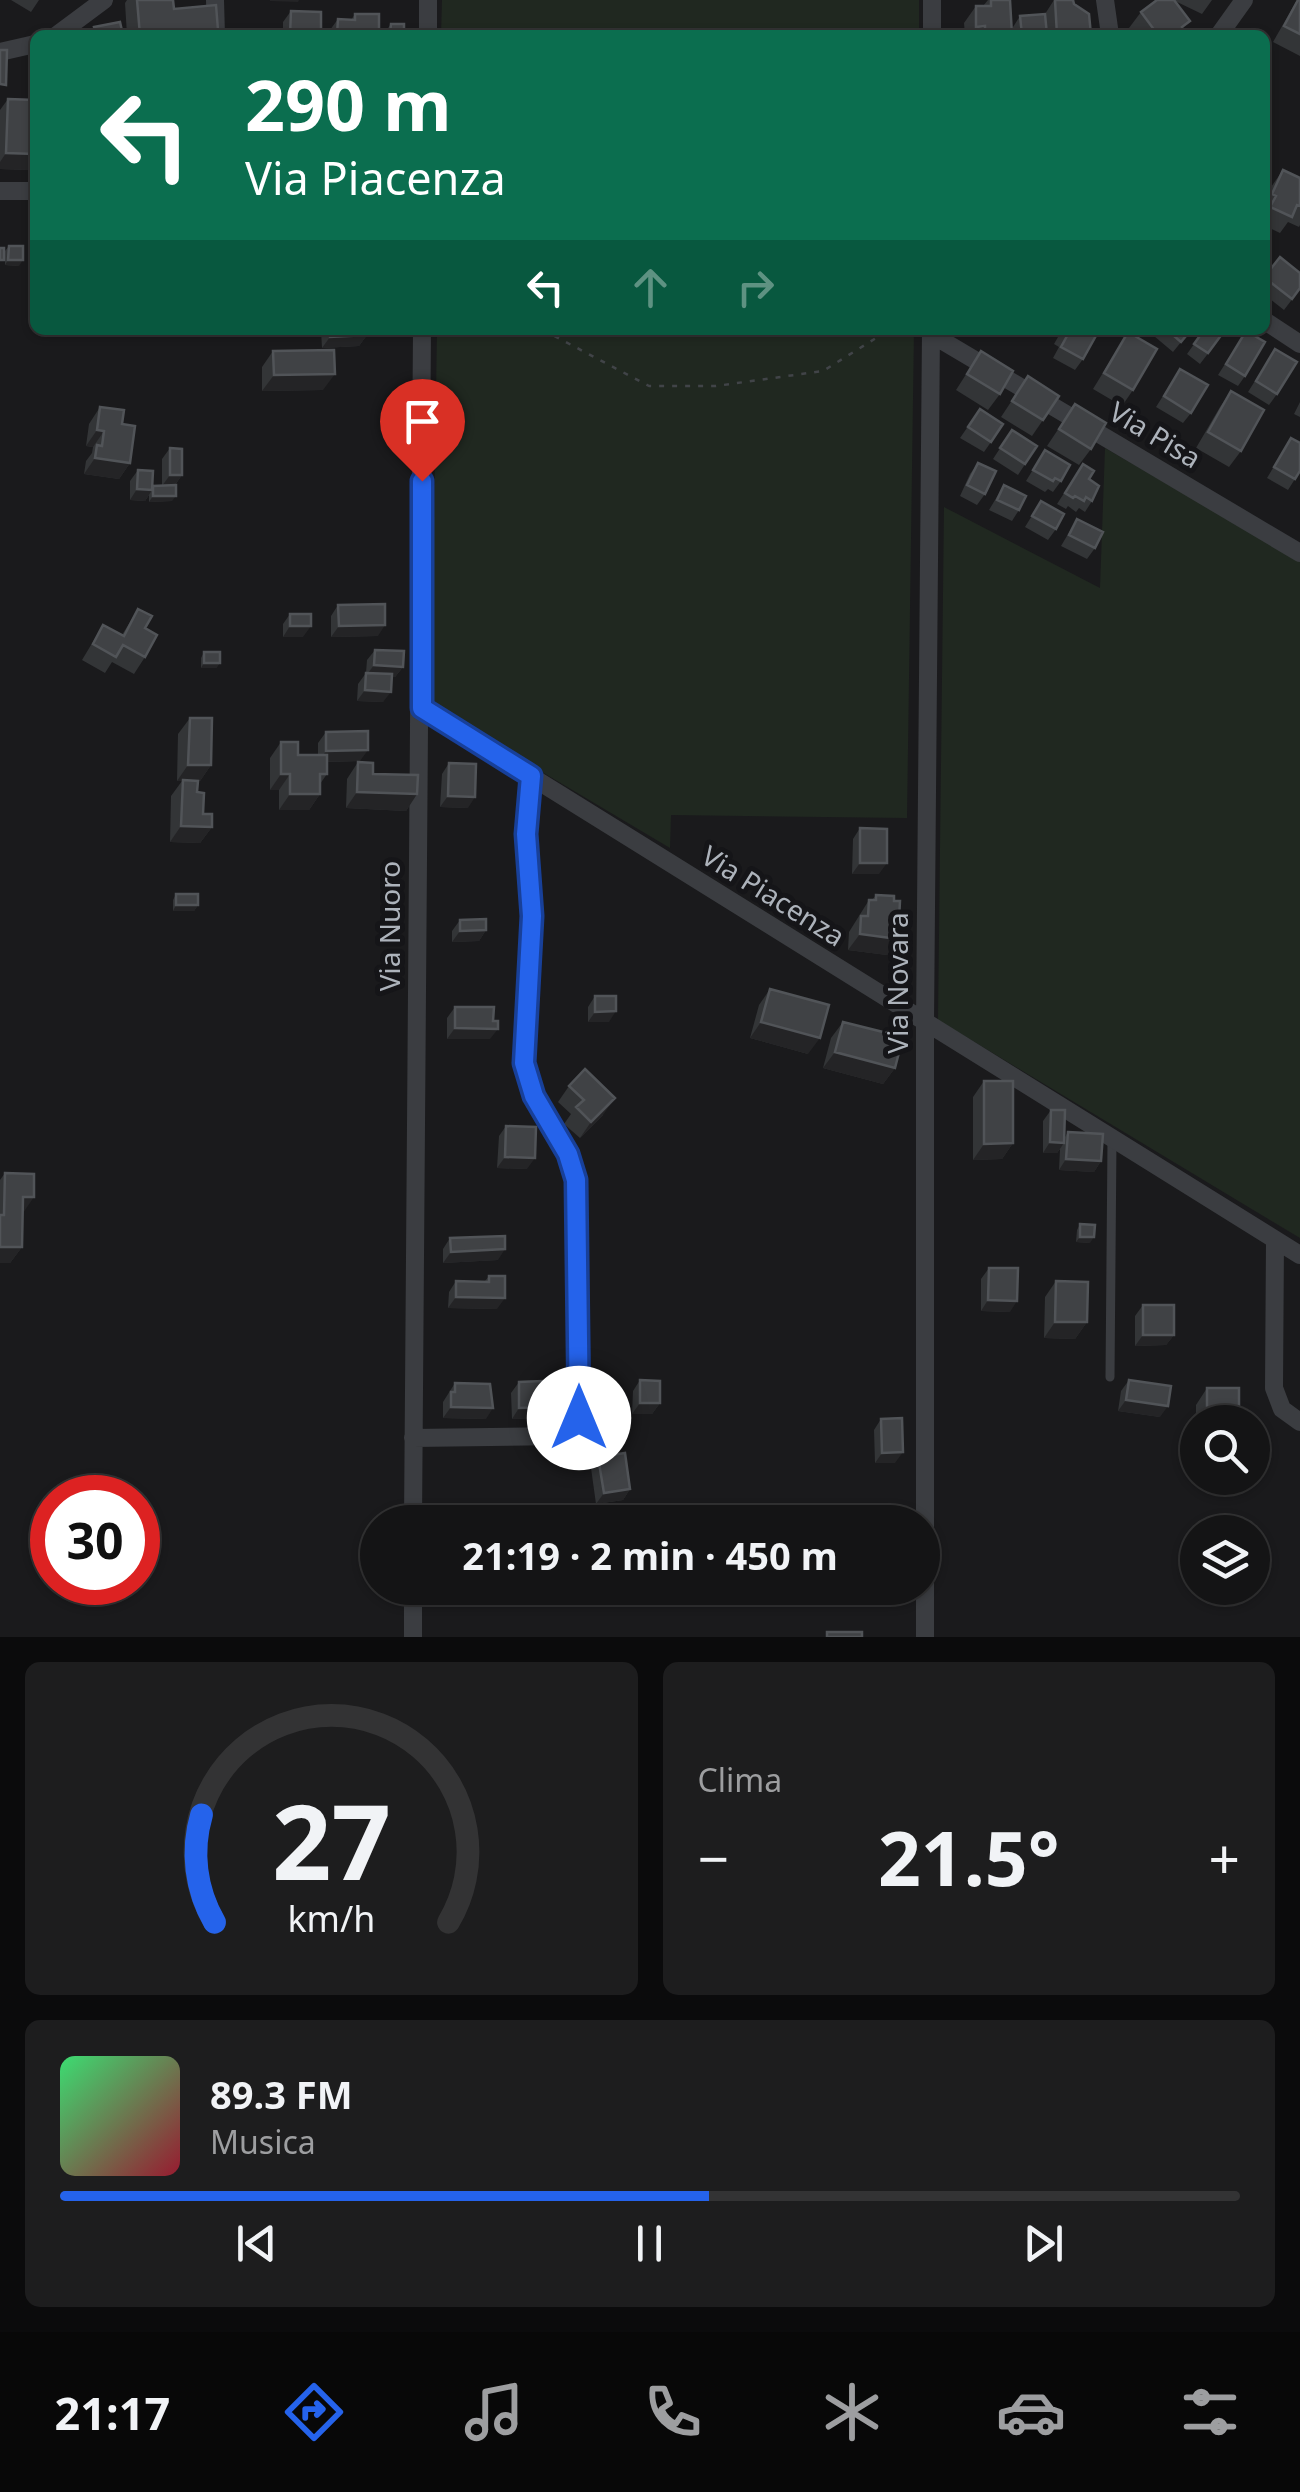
<!DOCTYPE html>
<html lang="it">
<meta charset="utf-8">
<style>
:root{--surface:#141415;--page:#1d1d1e;--text:#f1f3f6;--muted:#9d9ea0;--line:#333334;--accent:#2563eb}
body{margin:0;font-family:"Noto Sans",sans-serif;background:var(--page);color:var(--text);height:100vh;display:flex;flex-direction:column;font-size:38px;white-space:nowrap}
*{box-sizing:border-box;margin:0}
p{font-size:32px;color:var(--muted)}
.icon{flex:none;width:55px;height:55px;fill:none;stroke:currentColor;stroke-width:2;stroke-linecap:round;stroke-linejoin:round}
.map{position:relative;height:1637px;overflow:hidden}
.drawer{display:flex;flex-direction:column;gap:25px;padding:25px;background:#0b0b0c;flex:1}
.drawer>*{flex:none}
.hud{position:absolute;left:30px;top:30px;width:1240px;height:305px;border-radius:15px;box-shadow:0 2px 8px #0004,0 0 0 2px var(--line);background:#0b6e4f;color:#fff;overflow:hidden}
.controls{position:absolute;left:1180px;top:1405px;display:grid;gap:20px}
.controls a{display:grid;place-items:center;width:90px;height:90px;border-radius:50%;background:var(--surface);box-shadow:0 2px 8px #0004,0 0 0 2px var(--line);font-size:50px}
.speed{position:absolute;left:30px;top:1475px;display:flex;gap:20px;font-size:50px;font-weight:700;text-align:center}
.speed>*{display:grid;place-content:center;width:130px;height:130px;border-radius:50%;background:var(--surface);box-shadow:0 2px 8px #0004,0 0 0 2px var(--line);line-height:1}
.speed .limit{border:15px solid #d22;background:#fff;color:#111}
.pin{position:absolute;display:grid;place-items:center;width:85px;height:85px;color:#fff;margin:-102px -42px;border-radius:50% 50% 50% 0;rotate:-45deg;box-shadow:0 0 10px #0007}
.pin .icon{rotate:45deg}
.me{position:absolute;width:110px;margin:-55px;rotate:0deg;stroke-linejoin:round;filter:drop-shadow(0 0 8px #0008)}
.turn{display:flex;align-items:center;gap:35px;height:210px;padding:0 50px;font-size:45px}
.turn .icon{width:130px;height:130px;stroke-width:2.5}
.turn b{display:block;font-size:70px;line-height:85px}
.lanes{display:flex;align-items:center;height:95px;padding:0 50px;background:#0003;justify-content:center;gap:50px;direction:ltr}
.lanes .off{opacity:.35}
.big{font-size:75px;font-weight:700;line-height:1.1}
.drawer .tile{flex:1;display:flex;flex-direction:column;justify-content:center;gap:15px;min-width:0;padding:0 35px;border-radius:15px;background:var(--page)}
.drawer .dial{align-items:center;gap:0}
.dial svg{height:260px;overflow:visible;fill:none;stroke:var(--line);stroke-width:7;stroke-linecap:round;text-anchor:middle}
.dial text{fill:var(--text);stroke:none}
.song{display:flex;align-items:center;gap:30px}
.cover{width:120px;height:120px;border-radius:15px;background:linear-gradient(135deg,hsl(140 70% 55%),hsl(350 70% 35%))}
.played{height:10px;border-radius:5px;background:linear-gradient(90deg,var(--accent) 55%,var(--line) 55%)}
.keys{display:flex;justify-content:space-around;direction:ltr}
.heat{display:flex;justify-content:space-between;align-items:center;font-size:55px;direction:ltr}
.drawer .tiles{flex:1;display:grid;gap:25px;grid-template-columns:1fr 1fr}
.tile:last-child{grid-column:span 2}
.trip{position:absolute;left:360px;top:1505px;width:580px;height:100px;border-radius:50px;background:var(--surface);box-shadow:0 2px 8px #0004,0 0 0 2px var(--line);font-weight:700;line-height:100px;text-align:center}
.tab-bar{display:flex;height:160px;justify-content:space-around;align-items:center;background:#080808;color:var(--muted)}
.tab-bar .icon{width:70px;height:70px}
.tab-bar .active{color:var(--accent)}
.tab-bar b{font-size:45px;color:var(--text)}
.map>svg:first-child{display:block}
</style>
<div class="map">
<svg width="1300" height="1637" viewBox="0 0 1300 1637">
<rect width="100%" height="100%" fill="#1a1a1c"/>
<path fill="#202820" d="M442 0H919V35H441Z
M437 330H914L907 818 671 815 670 848 431 706Z
M1105 448 1300 561V1238L938 1020 944 507 1100 588Z"/>
<g fill="none" stroke-linecap="round" stroke-linejoin="round">
<path stroke="#414448" stroke-width="2.5" stroke-dasharray="5 8" stroke-linecap="butt" d="M543 330 649 386H716L823 371 889 330"/>
<path stroke="#3b3d41" stroke-width="9" d="M1110 1377 1112 1140"/>
<path stroke="#3b3d41" stroke-width="18" d="M215 0 216 35
M1105 0 1110 35
M57 35 104 0
M428 35V0
M932 35V0
M1219 35 1244 0
M0 52 35 44
M0 191H35
M1265 321 1300 344
M931 334 1300 553
M421 708 1300 1255
M1275 1240 1274 1388 1282 1409 1300 1422
M413 1438 564 1436 575 1429 579 1418 578 1188 568 1154 533 1096 524 1063 533 916 526 834 531 776
M413 1522 422 330
M413 1588V1637
M925 1637V1024L931 330"/>
</g>
<path fill="#333537" d="M11 0H39L31 12Z
M127 0H173L174 9 215 35H127L125 3Z
M988 0H1010L1011 35H965L964 23 976 6H983Z
M1054 0 1074 4 1091 35H1013V27L1020 16 1045 14Z
M1157 0H1212L1202 14 1175 1 1184 29 1181 35H1134L1129 28 1141 12Z
M1297 0H1300V56L1273 42Z
M291 11 321 35H283V22Z
M355 14 379 35H330V30L338 19 351 20Z
M391 24 404 35H383Z
M35 66V91L30 73Z
M8 99 35 100V162L29 170 0 169V110Z
M1283 170 1300 178V225L1299 227 1288 222 1280 233 1265 226V200L1271 187Z
M9 246 19 266 5 265V251Z
M1265 276 1300 289 1284 310 1265 295Z
M321 330H367V335L359 346 322 348Z
M1062 330 1083 359 1075 370 1053 358 1059 347 1054 344Z
M1159 330H1190V331L1173 352 1154 336Z
M1204 330H1226L1200 364 1187 354Z
M1246 331 1245 376 1238 386 1218 375Z
M1128 332 1133 390 1122 406 1093 389Z
M1275 349 1277 394 1269 405 1248 392Z
M273 351 323 390 262 391V367Z
M981 351 1000 394 988 410 956 390Z
M1180 369 1191 413 1183 423 1156 407Z
M1028 376 1043 420 1032 436 1001 417Z
M1231 391 1241 451 1229 467 1196 448 1220 407Z
M1300 402V417L1294 414Z
M1075 404 1091 449 1079 465 1047 446Z
M100 407 122 424 130 463 119 479 84 474 86 461 92 453 93 447 86 446 89 424Z
M980 409 991 442 984 452 960 438Z
M1012 430 1037 446 1018 475 993 459Z
M1291 438 1295 479 1288 490 1267 478Z
M170 448 182 475 175 485 172 501 149 502V495L145 501 130 500V481L138 470 152 486H162V459Z
M1045 450 1061 481 1053 492 1048 489 1045 492 1026 481Z
M978 463 985 494 977 505 960 496 970 474Z
M1083 464 1089 479 1092 501 1085 512 1079 508 1076 512 1068 506 1066 509 1057 504Z
M1004 485 1019 510 1012 521 989 510Z
M1041 501 1056 529 1048 540 1025 527Z
M1077 519 1095 548 1087 559 1061 546Z
M338 605 378 636 331 637V616Z
M138 609 145 628V657L134 674 112 662 105 673 82 660 103 625 122 635Z
M290 614 303 637H283V624Z
M375 650 403 667 395 677H392L383 702 357 701 358 684 366 673 367 660Z
M204 652 220 663 216 668H201V658Z
M190 718 211 765 200 781H198L197 792 203 814 212 827 200 843 170 842 171 796 182 781H177L178 734Z
M326 732 360 761 327 762V774L320 784V794L309 810H279V790H270V758L281 742 298 755H318V743Z
M358 762 373 774 417 794 406 811 346 808 347 779Z
M449 763 468 808 440 807 442 774Z
M860 828 879 874H852L853 839Z
M176 894 198 905 194 911H173V900Z
M876 895 894 901 898 939 887 955 848 950 849 932 869 900H872Z
M460 920 486 930 479 941 452 942V931Z
M770 989 808 1054 750 1038 759 1005Z
M595 996 609 1022H588V1007Z
M455 1007 490 1039H447V1018Z
M843 1022 895 1068 883 1084 823 1068 831 1038Z
M984 1081 1013 1143 1002 1159 973 1160V1097Z
M569 1086 603 1115 580 1138 564 1124 571 1114 558 1102Z
M1051 1110 1065 1137 1068 1132 1101 1161 1094 1172 1059 1170 1060 1149 1057 1153H1043V1121Z
M506 1126 527 1169 497 1168 499 1136Z
M5 1173 22 1213V1247L10 1263H0V1180Z
M1080 1224 1090 1243 1076 1242 1077 1230Z
M450 1238 498 1260 443 1263V1249Z
M989 1268 1010 1312 981 1311V1279Z
M489 1276 497 1309 448 1308 449 1292 456 1281H485Z
M1056 1281 1087 1322 1075 1339 1044 1338 1045 1297Z
M1143 1305 1174 1335 1166 1345 1135 1346V1316Z
M640 1380 660 1403 652 1414H632L633 1391Z
M1129 1380 1160 1417 1118 1411 1121 1391Z
M519 1382 536 1418 512 1419 511 1393Z
M455 1383 486 1419 443 1418V1402Z
M1207 1388 1239 1422H1198V1441L1196 1442V1405Z
M881 1419 895 1463H875L874 1430Z
M598 1457 630 1489 623 1500 596 1504 591 1468Z"/>
<path fill="#242426" d="M270 0H299L298 2 270 1Z
M985 26 979 35H970L976 27Z
M218 30 215 35H159Z
M6 153 35 154V162L29 170 0 169V162Z
M8 260H23L19 266 5 265Z
M367 335 359 346 322 348 330 337Z
M335 374 323 390 262 391 274 375Z
M97 430 104 431 93 447 86 446Z
M95 458 130 463 119 479 84 474Z
M170 475H182L174 486H162Z
M137 489 152 490 145 501 130 500Z
M153 496H176L172 501 149 502Z
M385 625 378 636 331 637 339 626Z
M290 626H311L303 637H283Z
M204 663H220L216 668H201Z
M374 665 403 667 395 677 366 676Z
M365 690 391 692 383 702 357 701Z
M368 750 360 761 319 762 326 751Z
M188 765H211L200 781H177Z
M281 774H290L279 790H270Z
M357 792 417 794 406 811 346 808Z
M290 794H320L309 810H279Z
M448 796 475 797 468 808 440 807Z
M181 826 212 827 200 843 170 842Z
M860 863H887L879 874H852Z
M176 905H198L194 911H173Z
M486 930 479 941 452 942 460 931Z
M860 934 898 939 887 955 848 950Z
M616 1011 609 1022H588L595 1012Z
M761 1022 820 1038 808 1054 750 1038Z
M455 1028 498 1029 490 1039H447Z
M835 1052 895 1068 883 1084 823 1068Z
M615 1098 603 1115 580 1138 591 1122Z
M1050 1142 1064 1143 1057 1153H1043Z
M1013 1143 1002 1159 973 1160 984 1144Z
M505 1157 535 1158 527 1169 497 1168Z
M1066 1159 1101 1161 1094 1172 1059 1170Z
M23 1197H34L23 1213Z
M1080 1237H1094L1090 1243 1076 1242Z
M0 1247H22L10 1263H0Z
M505 1249 498 1260 443 1263 451 1252Z
M456 1297 505 1298 497 1309 448 1308Z
M988 1300 1017 1301 1010 1312 981 1311Z
M1055 1322H1087L1075 1339 1044 1338Z
M1143 1335H1174L1166 1345 1135 1346Z
M1126 1400 1168 1406 1160 1417 1118 1411Z
M640 1403H660L652 1414H632Z
M451 1407 493 1408 486 1419 443 1418Z
M543 1407 536 1418 512 1419 519 1408Z
M903 1452 895 1463H875L882 1453Z
M630 1489 623 1500 596 1504 604 1493Z"/>
<path fill="#404245" stroke="#515458" stroke-width="2.5" d="M137 0H173L174 9 216 5 218 30 140 35Z
M991 0H1010L1012 35H985V26L976 27V6H991Z
M1055 0H1073L1074 4 1089 14 1091 35H1057Z
M1157 0H1174L1190 21 1182 27 1184 30 1178 35H1158L1141 12Z
M1298 0H1300V34L1284 26Z
M291 11 321 12V35H290Z
M355 14H379V35H337L338 19 355 20Z
M1045 14 1047 35H1022L1020 16Z
M120 22 123 35H96L94 27Z
M391 24H404V35H390Z
M0 50H7L6 85 0 84Z
M8 99 35 100V154L6 153Z
M1283 170 1300 178V206L1297 205 1292 217 1270 207 1276 196 1272 194Z
M9 246H23V260H8Z
M0 248H4V260H0Z
M1280 257 1300 273V288L1292 299 1265 278V276Z
M329 330H367V335L330 337Z
M1063 330H1094L1098 332 1083 359 1061 347 1067 336 1061 333Z
M1167 330H1190V331L1181 342Z
M1204 330H1225L1208 353 1194 344Z
M1246 331 1265 342 1245 376 1226 364Z
M1128 332 1157 349 1133 390 1104 373Z
M1275 349 1297 362 1277 394 1256 381Z
M334 350 335 374 274 375 273 351Z
M981 351 1013 371 1000 394 967 374Z
M1180 369 1208 385 1191 413 1164 396Z
M1028 376 1059 396 1043 420 1012 401Z
M1231 391 1264 410 1241 451 1208 432Z
M1075 404 1106 423 1091 449 1059 429Z
M100 407 124 410 122 424 135 426 130 463 95 458 97 445 102 446 104 431 97 430Z
M980 409 1003 424 991 442 968 427Z
M1012 430 1037 446 1025 464 1000 448Z
M1291 438 1300 443V471L1295 479 1274 467Z
M170 448 182 449V475H170Z
M1045 450 1070 465 1061 481 1055 478 1053 481 1033 470Z
M978 463 996 471 985 494 967 485Z
M1083 464 1094 471 1089 479 1099 486 1092 501 1086 497 1084 501 1075 496 1073 498 1065 493Z
M138 470 153 471 152 490 137 489Z
M176 485V496H153V486Z
M1004 485 1026 496 1019 510 997 500Z
M1041 501 1064 514 1056 529 1032 516Z
M1077 519 1103 532 1095 548 1069 535Z
M385 604V625L339 626 338 605Z
M138 609 152 616 145 628 157 635 145 657 123 645 116 657 93 644 103 625 124 636Z
M290 614H311V626H290Z
M375 650 404 651 403 667 374 665Z
M204 652H220V663H204Z
M366 673 392 674 391 692 365 690Z
M190 718H212L211 765H188Z
M368 731V750L326 751V732Z
M281 742H298V755H327V774H320V794H290V774H281Z
M358 762 373 763V774L418 775 417 794 357 792Z
M449 763 476 764 475 797 448 796Z
M183 780 198 781 197 792 204 793 203 814H212V827L181 826Z
M860 828 887 829V863H860Z
M176 894H198V905H176Z
M876 895 894 896V901H900L898 939 860 934 861 916H868L869 900H876Z
M486 919V930L460 931V920Z
M770 989 829 1005 820 1038 761 1022Z
M595 996H616V1011L595 1012Z
M455 1007H494L493 1021H498V1029L455 1028Z
M843 1022 903 1037 895 1068 835 1052Z
M585 1069 615 1098 591 1122 576 1107 584 1100 569 1086Z
M984 1081H1013V1143L984 1144Z
M1051 1110H1065L1064 1143 1050 1142Z
M506 1126 536 1127 535 1158 505 1157Z
M1068 1132 1103 1134 1101 1161 1066 1159Z
M5 1173 34 1174V1197H23L22 1247H0V1215H4Z
M1080 1224 1095 1225 1094 1237H1080Z
M505 1236V1249L451 1252 450 1238Z
M989 1268H1018L1017 1301 988 1300Z
M489 1276H505V1298L456 1297V1281L489 1282Z
M1056 1281 1088 1282 1087 1322H1055Z
M1143 1305H1174V1335H1143Z
M640 1380 660 1381V1403H640Z
M1129 1380 1171 1386 1168 1406 1126 1400Z
M542 1381 543 1407 519 1408V1382Z
M455 1383 490 1384 493 1408 451 1407V1392H455Z
M1207 1388H1239V1422H1207Z
M902 1418 903 1452 882 1453 881 1419Z
M625 1453 630 1489 604 1493 598 1457Z
M827 1632H862V1637H827Z"/>
<g fill="none" stroke-linecap="round" stroke-linejoin="round">
<defs>
<path id="route" d="M422 481V708L531 776 526 834 532 916 524 1063 534 1096 568 1154 576 1180 579 1418"/>
</defs>
<use href="#route" stroke="#184099" stroke-width="25"/>
<use href="#route" stroke="#2563eb" stroke-width="18"/>
</g>
<g text-anchor="middle" stroke-width="10" stroke-linejoin="round" paint-order="stroke">
<g font-size="28" fill="#adb3bb" stroke="#151518">
<text transform="translate(1155 435) rotate(31)" y="10">Via Pisa</text>
<text transform="translate(773 896) rotate(32)" y="10">Via Piacenza</text>
<text transform="translate(390 926) rotate(-90)" y="10">Via Nuoro</text>
<text transform="translate(898 983) rotate(-90)" y="10">Via Novara</text>
</g>
</g>
</svg>
<div class="controls">
<a><svg class="icon" aria-label="search" viewBox="0 0 24 24"><circle cx="10" cy="10" r="6"/><path d="M15 15l6 6"/></svg></a>
<a><svg class="icon" aria-label="layers" viewBox="0 0 24 24"><path d="M12 4l9 5-9 5-9-5zM3 14l9 5 9-5"/></svg></a>
</div>
<div class="speed"><div class="limit">30</div></div>
<div class="pin" style="left:422px;top:481px;background:#d93025"><svg class="icon" aria-label="arrive" viewBox="0 0 24 24"><path d="M6 21V4h12l-3 4 3 4H6"/></svg></div>
<svg class="me" style="left:579px;top:1418px" viewBox="-20 -20 40 40"><circle r="19" fill="#fff"/><path d="M0-13L10 11 0 6-10 11z" fill="#2563eb"/></svg>
<div class="trip">21:19 · 2 min · 450 m</div>
<div class="hud">
<div class="turn"><svg class="icon" aria-label="left" viewBox="0 0 24 24"><path d="M17 20v-9H6M10 6l-5 5 5 5"/></svg><div><b>290 m</b>Via Piacenza</div></div>
<div class="lanes"><svg class="icon" aria-label="left" viewBox="0 0 24 24"><path d="M17 20v-9H6M10 6l-5 5 5 5"/></svg><svg class="icon off" aria-label="ahead" viewBox="0 0 24 24"><path d="M12 20V5M6 11l6-6 6 6"/></svg><svg class="icon off" aria-label="right" viewBox="0 0 24 24"><path d="M7 20v-9h11M14 6l5 5-5 5"/></svg></div>
</div>
</div>
<section class="drawer">
<div class="tiles">
<div class="tile dial"><svg viewBox="0 0 100 80">
<path d="M14 69A42 42 0 1 1 86 69"/>
<path d="M14 69A42 42 0 0 1 10 36" stroke="#2563eb"/>
<text x="50" y="56" font-size="32" font-weight="700">27</text>
<text x="50" y="72" font-size="11">km/h</text>
</svg></div>
<div class="tile"><p>Clima</p>
<div class="heat"><a>−</a><b class="big">21.5°</b><a>+</a></div>
</div>
<div class="tile">
<div class="song"><i class="cover"></i><div><b>89.3 FM</b><p>Musica</p></div></div>
<div class="played"></div>
<div class="keys"><svg class="icon" aria-label="previous" viewBox="0 0 24 24"><path d="M18 5L8 12l10 7zM5 5v14"/></svg><svg class="icon" aria-label="pause" viewBox="0 0 24 24"><path d="M8 5v14M16 5v14"/></svg><svg class="icon" aria-label="next" viewBox="0 0 24 24"><path d="M6 5l10 7-10 7zM19 5v14"/></svg></div>
</div>
</div>
</section>
<nav class="tab-bar">
<b>21:17</b>
<svg class="icon active" aria-label="directions" viewBox="0 0 24 24"><path d="M12 3l9 9-9 9-9-9zM9 14v-3h6M13 9l2 2-2 2"/></svg>
<svg class="icon" aria-label="music" viewBox="0 0 24 24"><path d="M9 18V5l10-2v13"/><circle cx="6" cy="18" r="3"/><circle cx="16" cy="16" r="3"/></svg>
<svg class="icon" aria-label="phone" viewBox="0 0 24 24"><path d="M5 4h4l2 5-3 2q2 4 5 5l2-3 5 2v4C11 20 4 13 5 4z"/></svg>
<svg class="icon" aria-label="climate" viewBox="0 0 24 24"><path d="M12 3v18M4 7l16 10M4 17L20 7"/></svg>
<svg class="icon" aria-label="car" viewBox="0 0 24 24"><path d="M5 17H2v-5l4-1 3-4h7l3 4 3 1v5h-3M9 17h6M6 11h13"/><circle cx="7" cy="17" r="2"/><circle cx="17" cy="17" r="2"/></svg>
<svg class="icon" aria-label="filters" viewBox="0 0 24 24"><path d="M4 7h16M4 17h16"/><circle cx="9" cy="7" r="2"/><circle cx="15" cy="17" r="2"/></svg>
</nav>
